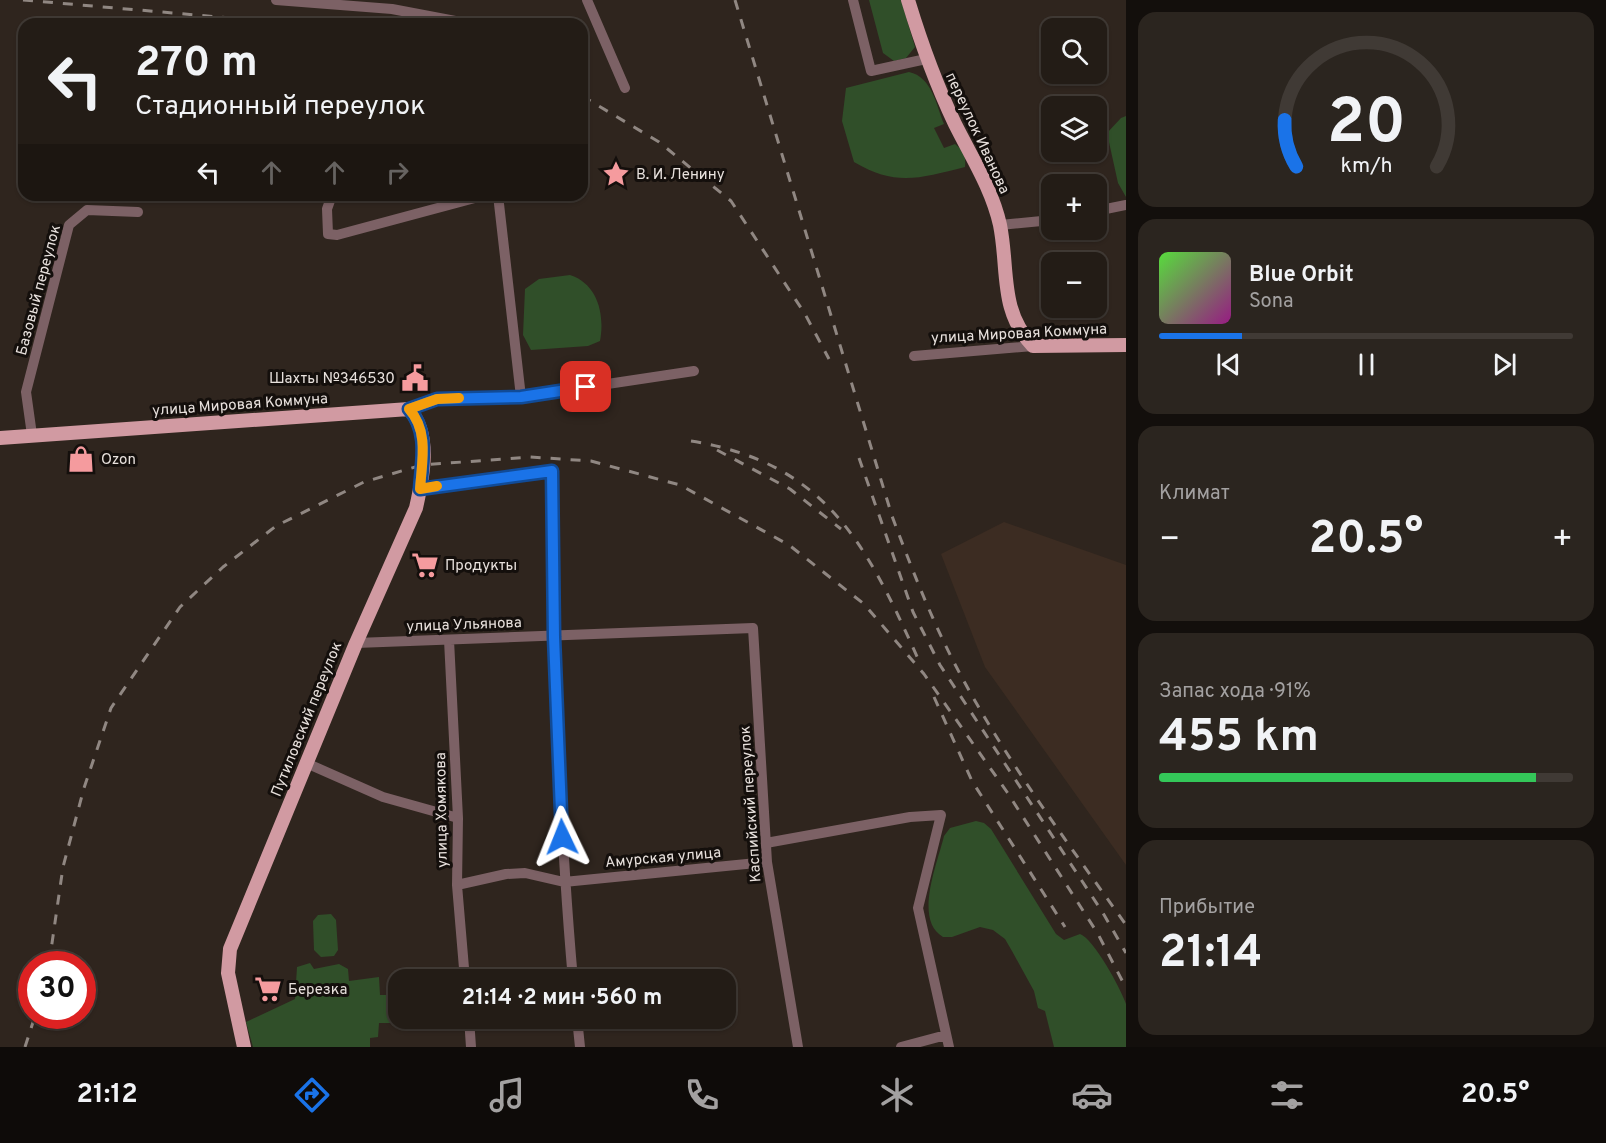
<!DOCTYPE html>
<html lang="ru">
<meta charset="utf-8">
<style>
:root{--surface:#231c16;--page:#2b251f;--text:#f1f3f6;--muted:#a3a1a1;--line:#403a35;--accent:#1a73e8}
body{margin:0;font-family:Overpass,sans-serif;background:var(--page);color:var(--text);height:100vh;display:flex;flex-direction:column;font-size:22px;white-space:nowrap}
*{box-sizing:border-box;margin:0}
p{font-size:20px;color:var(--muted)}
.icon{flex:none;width:33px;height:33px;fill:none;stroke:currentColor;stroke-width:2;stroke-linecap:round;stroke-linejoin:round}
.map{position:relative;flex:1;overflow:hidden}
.side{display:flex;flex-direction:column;gap:12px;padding:12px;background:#130f0c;width:480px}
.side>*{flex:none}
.top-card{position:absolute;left:18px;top:18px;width:570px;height:183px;border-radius:18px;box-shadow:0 2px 4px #0004,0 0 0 2px var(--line);background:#231c16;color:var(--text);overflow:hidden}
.buttons{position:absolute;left:1041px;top:18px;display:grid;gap:12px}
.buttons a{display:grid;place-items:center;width:66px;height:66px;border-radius:12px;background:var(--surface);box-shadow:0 2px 4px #0004,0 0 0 2px var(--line);font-size:30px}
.speed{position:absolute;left:18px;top:951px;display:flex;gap:12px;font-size:30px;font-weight:700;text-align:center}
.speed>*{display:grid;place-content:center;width:78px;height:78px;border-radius:50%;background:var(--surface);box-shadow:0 2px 4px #0004,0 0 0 2px var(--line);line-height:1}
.speed .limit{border:9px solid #d22;background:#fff;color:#111}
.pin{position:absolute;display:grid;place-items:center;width:51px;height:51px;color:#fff;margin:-26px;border-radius:12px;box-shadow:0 3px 9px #0006}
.me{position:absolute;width:66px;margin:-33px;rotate:358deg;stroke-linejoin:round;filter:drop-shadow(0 0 4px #0008)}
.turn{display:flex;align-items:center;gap:21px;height:126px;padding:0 18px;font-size:27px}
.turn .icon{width:78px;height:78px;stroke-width:2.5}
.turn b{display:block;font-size:42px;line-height:51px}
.lanes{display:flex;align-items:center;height:57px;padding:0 18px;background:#0003;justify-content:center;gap:30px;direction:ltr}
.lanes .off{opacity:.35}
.big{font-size:45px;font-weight:700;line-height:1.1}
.side .tile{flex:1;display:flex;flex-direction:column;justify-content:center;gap:9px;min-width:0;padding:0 21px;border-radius:18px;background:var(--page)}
.side .dial{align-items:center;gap:0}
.dial svg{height:156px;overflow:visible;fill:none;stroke:var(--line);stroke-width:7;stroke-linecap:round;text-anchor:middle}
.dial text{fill:var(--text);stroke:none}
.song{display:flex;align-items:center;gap:18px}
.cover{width:72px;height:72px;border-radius:9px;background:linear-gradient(135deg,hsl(110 70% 55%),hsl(310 70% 35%))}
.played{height:6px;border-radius:3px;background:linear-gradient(90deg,var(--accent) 20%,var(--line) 20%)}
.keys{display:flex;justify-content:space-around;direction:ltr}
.heat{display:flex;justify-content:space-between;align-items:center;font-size:33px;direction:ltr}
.charge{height:9px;border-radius:4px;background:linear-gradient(90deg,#34c759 91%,var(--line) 0)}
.trip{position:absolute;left:388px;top:969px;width:348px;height:60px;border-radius:18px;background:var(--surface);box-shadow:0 2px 4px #0004,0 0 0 2px var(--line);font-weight:700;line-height:60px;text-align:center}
.menu{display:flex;height:96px;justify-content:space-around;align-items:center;background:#0e0b09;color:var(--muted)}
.menu .icon{width:42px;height:42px}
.menu .current{color:var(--accent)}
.menu b{font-size:27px;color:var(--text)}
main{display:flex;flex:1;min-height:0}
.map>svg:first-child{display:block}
</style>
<main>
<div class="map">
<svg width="1126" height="1047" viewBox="0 0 1126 1047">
<rect width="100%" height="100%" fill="#2f251e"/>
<path fill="#3c2c22" d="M1004 522 1126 565V865L985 667 941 554Z"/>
<path fill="#304f29" d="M869 0H901L915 47 906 58 894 61 883 53Z
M909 72C932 77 936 104 944 124L934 128 944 148 955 144C964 151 966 156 965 167 920 178 896 187 854 162L842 121 846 88Z
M1126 116V197L1118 183 1107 133 1121 118Z
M570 275C598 284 605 315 600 341L588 346 531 350 523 335 525 289 539 279Z
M976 821 984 823 991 829 1056 934 1064 940 1080 934C1094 939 1121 989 1126 1004 1126 1016 1126 1034 1126 1047H1054L1045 1011 1038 1008 1034 991 1012 951 1005 939 993 930 980 927 952 937H943C913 920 938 862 944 836L950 828Z
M331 914 336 920 338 950 334 956 321 957 314 950 313 921 318 915Z
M310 963 314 969 339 964 348 969 349 981 379 977 380 995H394L395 1023H379L378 1037 370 1038V1047H253L246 1022 295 999 297 967Z"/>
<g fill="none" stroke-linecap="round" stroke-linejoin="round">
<path stroke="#7c6165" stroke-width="10" d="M276 0 392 9 471 24
M587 0 625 88
M853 0 871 71 926 59
M332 195 327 209 328 234 337 235 486 195
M498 195 521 397
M1096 211 1126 205
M1000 225 1052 220
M914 356 1033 346
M409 409 437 399 521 397 694 371
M32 435 26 392 69 225 87 210 138 212
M420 489 552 471C554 641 558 810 573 980
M449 640 458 818 457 885 465 980
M356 643 753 628 767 862 798 1047
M306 763 383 797 458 818
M766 843 910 817 941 815 918 908 949 1047
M457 885 506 874 525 873 564 882 767 862
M469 1018 471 1047
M577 1018 580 1047
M901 1047 946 1035"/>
<path stroke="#d19aa2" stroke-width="14" d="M908 0C921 43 936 84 955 124 972 158 992 189 1000 225 1009 270 999 311 1033 346L1126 345
M0 438 409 409C432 434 423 477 416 508L356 643 230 949 228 973 244 1047"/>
<path stroke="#908782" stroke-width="3" stroke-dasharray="10 10" stroke-linecap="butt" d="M23 0 300 24
M735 0 892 516C913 572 935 629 965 683 1011 767 1070 846 1126 925
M582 96 659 142 731 201 805 314 829 359
M691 441C827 463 867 545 919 661
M717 450 790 489 841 529
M859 458 913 612 940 665 1103 913 1126 953
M934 697 972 781 1065 927
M49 964 63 867 84 788 111 708 180 607 223 567 276 526 364 482 422 465 530 457 591 461 680 485 789 545 864 604 924 674 1007 792 1098 934 1126 988
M25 1047 35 1016"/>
</g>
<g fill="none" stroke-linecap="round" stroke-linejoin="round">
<defs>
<path id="route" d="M562 837 554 637 552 471 420 489C422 461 429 431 409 409L437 399 521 397 586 387"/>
</defs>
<use href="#route" stroke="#114b97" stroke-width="15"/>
<use href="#route" stroke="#1a73e8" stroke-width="10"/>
<path stroke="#f59e0b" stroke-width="10" d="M437 486 420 489C422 461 429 431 409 409L437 399 459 398"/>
</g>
<defs>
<symbol id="sight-bare" viewBox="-9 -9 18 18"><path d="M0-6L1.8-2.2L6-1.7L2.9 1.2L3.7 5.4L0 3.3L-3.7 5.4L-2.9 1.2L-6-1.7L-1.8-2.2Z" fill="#f59b9e" stroke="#140f0c" stroke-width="2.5" paint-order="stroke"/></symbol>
<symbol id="civic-bare" viewBox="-9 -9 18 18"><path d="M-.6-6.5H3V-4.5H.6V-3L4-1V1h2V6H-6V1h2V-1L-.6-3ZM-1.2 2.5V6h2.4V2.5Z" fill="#f59b9e" stroke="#140f0c" stroke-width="2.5" paint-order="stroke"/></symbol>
<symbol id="shop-bare" viewBox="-9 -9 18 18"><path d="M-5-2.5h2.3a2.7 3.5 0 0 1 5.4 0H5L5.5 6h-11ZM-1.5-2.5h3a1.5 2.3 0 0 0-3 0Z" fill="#f59b9e" stroke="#140f0c" stroke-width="2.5" paint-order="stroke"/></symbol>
<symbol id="supermarket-bare" viewBox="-9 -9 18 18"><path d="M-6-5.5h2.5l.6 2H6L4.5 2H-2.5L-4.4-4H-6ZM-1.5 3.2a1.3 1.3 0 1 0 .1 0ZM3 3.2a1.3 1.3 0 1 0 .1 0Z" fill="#f59b9e" stroke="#140f0c" stroke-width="2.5" paint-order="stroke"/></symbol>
</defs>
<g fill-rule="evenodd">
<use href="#sight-bare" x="597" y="155" width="38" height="38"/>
<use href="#civic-bare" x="396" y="359" width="38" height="38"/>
<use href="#shop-bare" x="62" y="440" width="38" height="38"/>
<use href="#supermarket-bare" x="406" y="546" width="38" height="38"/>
<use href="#supermarket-bare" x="249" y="970" width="38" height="38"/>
</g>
<g text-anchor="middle" stroke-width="6" stroke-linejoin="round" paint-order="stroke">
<g font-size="15" fill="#e8e1dd" stroke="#140f0c">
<text transform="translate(978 133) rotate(65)" y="5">переулок Иванова</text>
<text transform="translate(38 290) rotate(-75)" y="5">Базовый переулок</text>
<text transform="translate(1019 333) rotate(-3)" y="5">улица Мировая Коммуна</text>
<text transform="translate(240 404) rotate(-4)" y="5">улица Мировая Коммуна</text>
<text transform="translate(464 624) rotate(-2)" y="5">улица Ульянова</text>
<text transform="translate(306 719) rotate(-68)" y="5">Путиловский переулок</text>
<text transform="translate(750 804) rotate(-94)" y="5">Каспийский переулок</text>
<text transform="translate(441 810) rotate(-91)" y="5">улица Хомякова</text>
<text transform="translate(663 857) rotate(-5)" y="5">Амурская улица</text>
</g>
<g font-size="15" fill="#e8e1dd" stroke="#140f0c" text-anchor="start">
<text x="636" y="179">В. И. Ленину</text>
<text x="395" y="383" text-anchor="end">Шахты №346530</text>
<text x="101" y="464">Ozon</text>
<text x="445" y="570">Продукты</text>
<text x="288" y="994">Березка</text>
</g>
</g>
</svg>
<div class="buttons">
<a><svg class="icon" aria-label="search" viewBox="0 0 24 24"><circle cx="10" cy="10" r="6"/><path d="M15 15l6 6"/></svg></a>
<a><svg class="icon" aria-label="layers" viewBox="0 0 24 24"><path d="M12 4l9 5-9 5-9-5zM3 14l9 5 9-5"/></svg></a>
<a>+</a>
<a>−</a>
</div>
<div class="speed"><div class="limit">30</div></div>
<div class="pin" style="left:586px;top:387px;background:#d93025"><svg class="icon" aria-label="arrive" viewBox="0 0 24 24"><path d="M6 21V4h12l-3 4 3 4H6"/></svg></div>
<svg class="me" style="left:562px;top:837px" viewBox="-20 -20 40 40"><path d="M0-17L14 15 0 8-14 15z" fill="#1a73e8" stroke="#fff" stroke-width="4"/></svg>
<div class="trip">21:14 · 2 мин · 560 m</div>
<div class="top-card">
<div class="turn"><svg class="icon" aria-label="left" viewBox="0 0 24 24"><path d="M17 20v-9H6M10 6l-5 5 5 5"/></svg><div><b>270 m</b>Стадионный переулок</div></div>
<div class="lanes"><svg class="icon" aria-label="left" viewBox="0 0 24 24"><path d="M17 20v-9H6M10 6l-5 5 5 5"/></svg><svg class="icon off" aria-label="ahead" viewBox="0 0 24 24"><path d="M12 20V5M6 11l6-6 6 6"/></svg><svg class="icon off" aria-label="ahead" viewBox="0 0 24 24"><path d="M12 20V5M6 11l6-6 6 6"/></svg><svg class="icon off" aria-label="right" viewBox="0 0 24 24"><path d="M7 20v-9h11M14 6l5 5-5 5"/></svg></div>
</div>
</div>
<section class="side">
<div class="tile dial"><svg viewBox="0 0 100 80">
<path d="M14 69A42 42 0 1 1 86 69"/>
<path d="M14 69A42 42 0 0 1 8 45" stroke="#1a73e8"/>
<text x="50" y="56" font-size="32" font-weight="700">20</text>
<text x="50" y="72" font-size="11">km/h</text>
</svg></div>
<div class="tile">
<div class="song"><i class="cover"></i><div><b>Blue Orbit</b><p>Sona</p></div></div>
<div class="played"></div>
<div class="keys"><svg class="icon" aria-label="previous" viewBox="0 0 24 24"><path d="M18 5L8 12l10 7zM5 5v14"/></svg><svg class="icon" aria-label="pause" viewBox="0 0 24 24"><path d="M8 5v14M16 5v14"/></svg><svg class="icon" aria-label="next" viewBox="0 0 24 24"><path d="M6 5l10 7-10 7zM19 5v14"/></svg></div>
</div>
<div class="tile"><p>Климат</p>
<div class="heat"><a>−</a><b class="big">20.5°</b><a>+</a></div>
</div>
<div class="tile"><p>Запас хода · 91%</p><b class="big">455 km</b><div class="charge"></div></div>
<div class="tile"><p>Прибытие</p><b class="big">21:14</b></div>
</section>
</main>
<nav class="menu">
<b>21:12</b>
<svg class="icon current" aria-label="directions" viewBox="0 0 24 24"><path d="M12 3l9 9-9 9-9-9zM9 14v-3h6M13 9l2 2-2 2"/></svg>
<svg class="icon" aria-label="music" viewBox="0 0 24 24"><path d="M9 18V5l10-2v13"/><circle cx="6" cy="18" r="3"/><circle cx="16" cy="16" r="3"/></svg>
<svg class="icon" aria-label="phone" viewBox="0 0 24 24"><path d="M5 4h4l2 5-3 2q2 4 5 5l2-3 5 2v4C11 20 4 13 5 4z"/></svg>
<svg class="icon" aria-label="climate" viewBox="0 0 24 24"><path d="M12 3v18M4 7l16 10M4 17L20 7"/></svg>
<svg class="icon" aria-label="car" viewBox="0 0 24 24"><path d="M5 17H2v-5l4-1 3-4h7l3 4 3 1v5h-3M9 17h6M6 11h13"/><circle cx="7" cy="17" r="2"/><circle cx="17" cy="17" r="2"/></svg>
<svg class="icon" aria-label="filters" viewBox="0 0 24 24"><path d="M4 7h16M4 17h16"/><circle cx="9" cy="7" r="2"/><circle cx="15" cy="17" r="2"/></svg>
<b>20.5°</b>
</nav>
